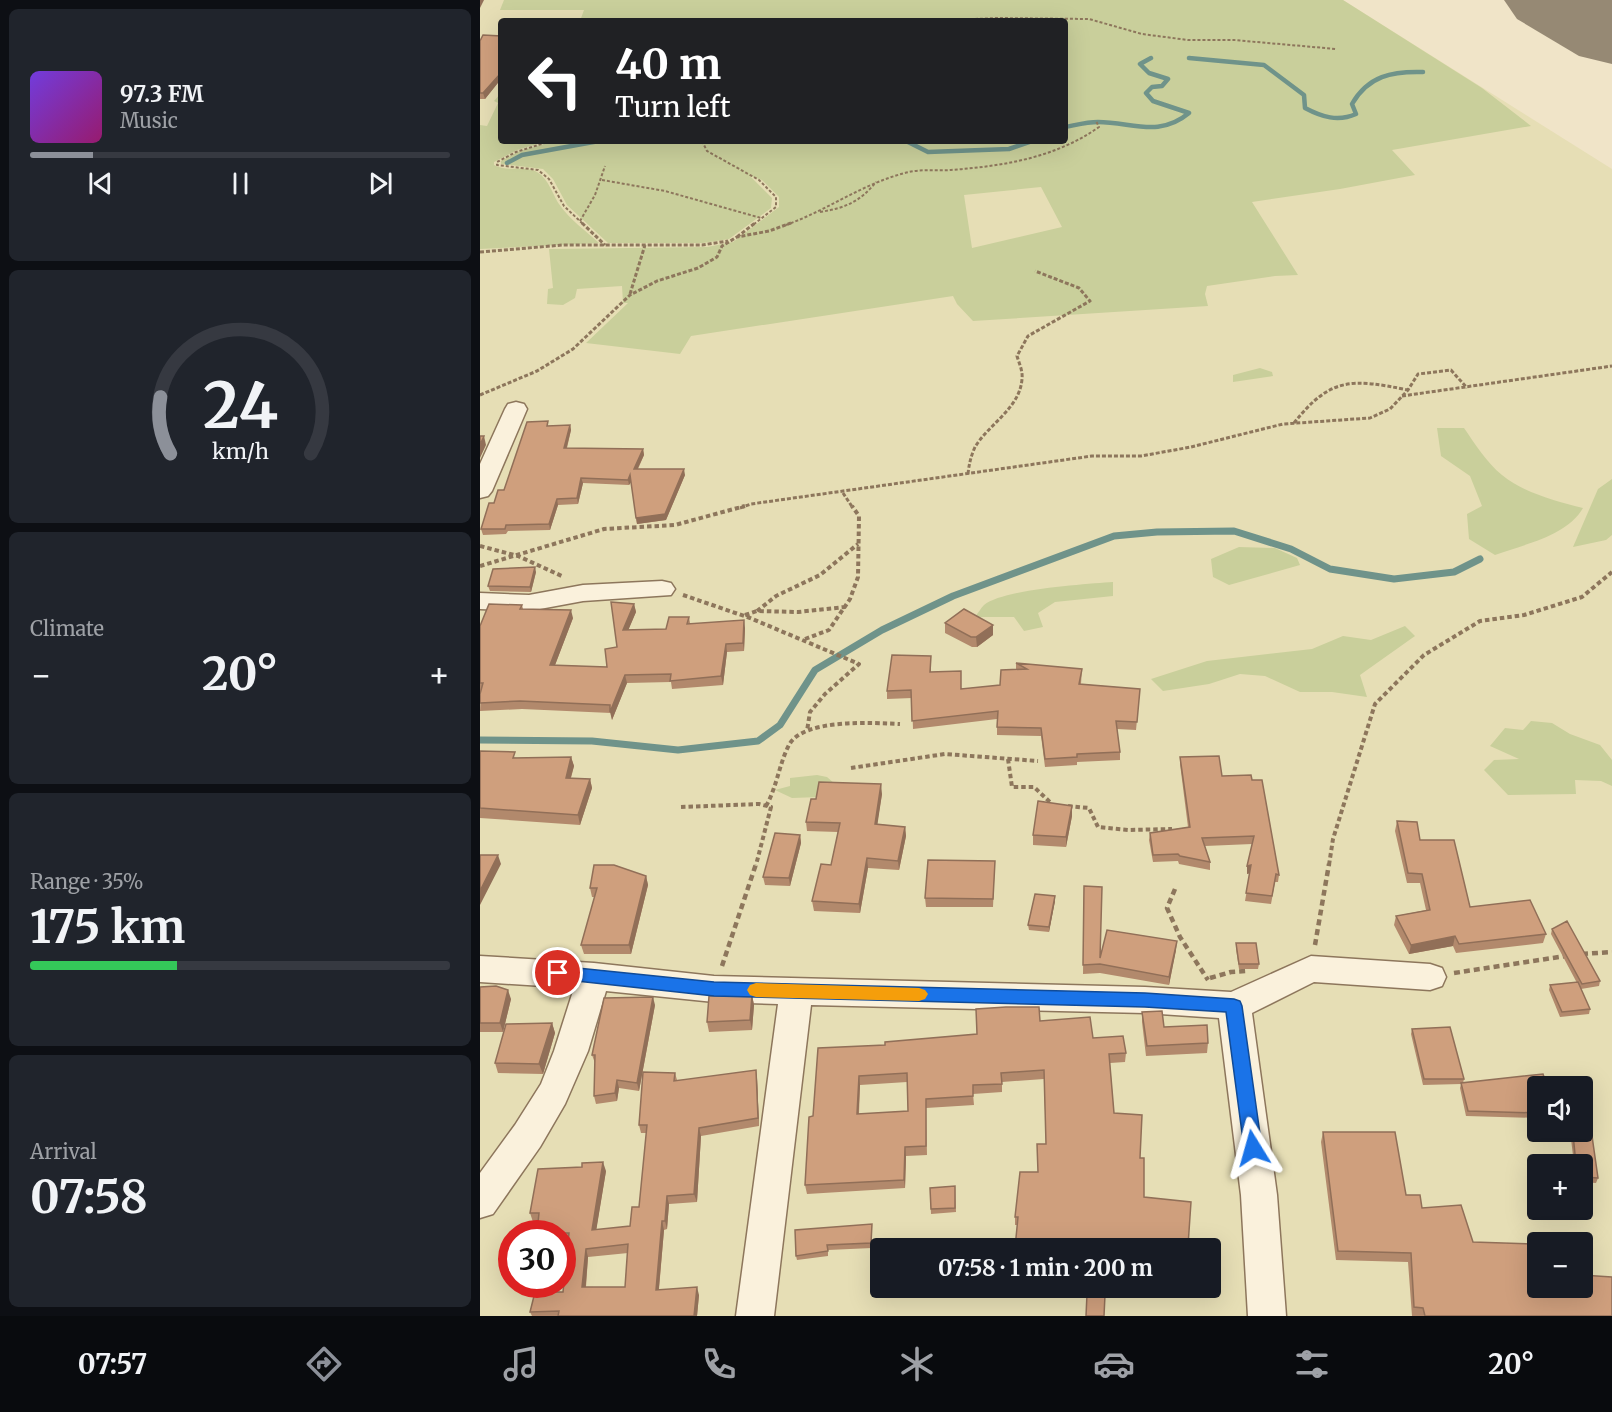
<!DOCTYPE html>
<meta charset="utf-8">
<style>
:root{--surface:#171b24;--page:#20242c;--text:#f1f3f6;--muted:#9ea1a6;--line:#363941;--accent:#8c9099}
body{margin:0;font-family:Merriweather,serif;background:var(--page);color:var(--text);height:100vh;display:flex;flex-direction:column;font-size:22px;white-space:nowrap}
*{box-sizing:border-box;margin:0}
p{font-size:20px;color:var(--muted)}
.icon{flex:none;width:33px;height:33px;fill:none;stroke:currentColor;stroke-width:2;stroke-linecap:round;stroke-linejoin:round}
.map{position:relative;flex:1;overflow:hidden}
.details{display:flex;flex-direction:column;gap:9px;padding:9px;background:#0d0f14;width:480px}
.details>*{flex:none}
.banner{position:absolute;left:18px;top:18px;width:570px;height:126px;border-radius:6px;box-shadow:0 6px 24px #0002;background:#202124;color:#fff;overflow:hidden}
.controls{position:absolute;left:1047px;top:1076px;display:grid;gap:12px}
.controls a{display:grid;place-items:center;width:66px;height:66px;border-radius:6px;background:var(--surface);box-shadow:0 6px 24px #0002;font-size:30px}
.speed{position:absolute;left:18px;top:1220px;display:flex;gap:12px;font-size:30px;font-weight:700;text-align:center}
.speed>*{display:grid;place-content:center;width:78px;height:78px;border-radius:50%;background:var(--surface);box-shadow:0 6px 24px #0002;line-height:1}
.speed .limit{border:9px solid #d22;background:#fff;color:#111}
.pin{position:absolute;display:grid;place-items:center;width:51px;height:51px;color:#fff;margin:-26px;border:3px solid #fff;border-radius:50%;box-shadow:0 2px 6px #0007}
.me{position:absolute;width:66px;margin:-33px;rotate:352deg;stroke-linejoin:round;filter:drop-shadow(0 0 4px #0008)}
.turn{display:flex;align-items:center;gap:21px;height:126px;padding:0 18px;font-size:27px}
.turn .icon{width:78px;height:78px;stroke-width:2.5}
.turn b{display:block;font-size:42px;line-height:51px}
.big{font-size:45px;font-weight:700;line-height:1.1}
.details .tile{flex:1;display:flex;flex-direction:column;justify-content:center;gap:9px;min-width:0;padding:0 21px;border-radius:9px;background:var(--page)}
.details .dial{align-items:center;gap:0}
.dial svg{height:156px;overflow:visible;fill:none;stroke:var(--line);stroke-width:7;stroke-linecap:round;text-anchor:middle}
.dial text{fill:var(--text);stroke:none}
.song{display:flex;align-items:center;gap:18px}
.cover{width:72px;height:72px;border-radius:9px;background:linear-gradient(135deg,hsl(260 70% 55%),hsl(320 70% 35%))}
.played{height:6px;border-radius:3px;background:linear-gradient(90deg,var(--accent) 15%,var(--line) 15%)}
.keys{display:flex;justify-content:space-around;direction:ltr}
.heat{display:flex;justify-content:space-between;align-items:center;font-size:33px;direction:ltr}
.charge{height:9px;border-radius:4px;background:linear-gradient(90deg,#34c759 35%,var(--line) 0)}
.trip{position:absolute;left:390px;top:1238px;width:351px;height:60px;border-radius:6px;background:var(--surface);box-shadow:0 6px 24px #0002;font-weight:700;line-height:60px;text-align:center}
.tab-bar{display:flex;height:96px;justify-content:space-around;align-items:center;background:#090b0e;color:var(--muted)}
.tab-bar .icon{width:42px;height:42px}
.tab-bar .active{color:var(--accent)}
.tab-bar b{font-size:27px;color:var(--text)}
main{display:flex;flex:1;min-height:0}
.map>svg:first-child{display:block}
</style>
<main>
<section class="details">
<div class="tile">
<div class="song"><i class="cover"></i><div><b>97.3 FM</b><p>Music</p></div></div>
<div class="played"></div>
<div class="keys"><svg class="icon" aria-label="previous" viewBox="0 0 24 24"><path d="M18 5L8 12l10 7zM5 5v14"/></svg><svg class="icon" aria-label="pause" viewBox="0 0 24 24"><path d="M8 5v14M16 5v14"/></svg><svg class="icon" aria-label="next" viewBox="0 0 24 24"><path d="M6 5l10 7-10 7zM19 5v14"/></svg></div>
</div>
<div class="tile dial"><svg viewBox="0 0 100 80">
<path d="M14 69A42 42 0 1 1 86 69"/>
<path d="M14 69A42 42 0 0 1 9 40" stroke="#8c9099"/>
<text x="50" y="56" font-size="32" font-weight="700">24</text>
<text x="50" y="72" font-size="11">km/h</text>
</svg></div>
<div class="tile"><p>Climate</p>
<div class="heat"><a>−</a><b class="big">20°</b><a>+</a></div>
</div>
<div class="tile"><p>Range · 35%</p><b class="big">175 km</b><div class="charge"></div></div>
<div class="tile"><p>Arrival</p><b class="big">07:58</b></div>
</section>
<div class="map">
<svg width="1132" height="1316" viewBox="0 0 1132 1316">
<rect width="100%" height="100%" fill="#f0e4c8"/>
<path fill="#e6deb5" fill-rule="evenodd" d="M0 0H863L1132 169V1316H0ZM21 21H585V141H21ZM1058 1086H1102V1131H1058ZM1058 1164H1102V1209H1058ZM32 1233H82V1284H32ZM1058 1242H1102V1287H1058ZM400 1248H730V1287H400Z"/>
<path fill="#c9cf9b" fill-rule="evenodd" d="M24 0H863L1002 88 1051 126 912 150 935 175 860 189 772 202 818 275 795 276 727 286 725 294 728 306 493 321 477 304 473 296 211 336 200 354 106 343 148 303H143L142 286 97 289 95 298 83 305 67 304 68 289 73 288 69 249 227 247 253 242 299 207V197L282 180 270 176 292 198 291 208 249 239 223 243H128L87 205 73 179 63 169 21 164V161L40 151 75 141H585V21H100L104 10H20ZM561 187 582 227 492 248 484 195Z
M21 93V141H67L37 150 14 162V165C26 172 41 166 55 171 68 177 72 193 79 204 89 219 106 231 119 243L0 249V125L7 126 18 103 14 101Z
M780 368 792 372 793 376 753 382V375Z
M957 428H984C995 444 1007 463 1022 475 1044 493 1076 501 1103 508 1087 536 1045 544 1015 555L989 539 987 514 1002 506 990 476 961 456Z
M1132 479V535L1126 540 1093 547 1118 489Z
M759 547 795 548 817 558 820 565 749 585 733 577 731 559Z
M633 582V596L575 602 558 613 563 627 544 631 534 617H495C498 613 501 608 504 605 524 589 606 584 633 582Z
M925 626 935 636 880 675 887 697 852 692H820L785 676 760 674 729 684 683 691 671 679 727 661 832 649 863 636 891 640Z
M1051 721 1072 723 1090 734 1120 745 1132 760V786L1121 781 1095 780 1096 794 1028 795 1004 770 1014 760 1039 759 1010 746 1025 728 1043 730Z
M337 775 347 777 355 784 340 797 312 798 295 790 310 786V778Z"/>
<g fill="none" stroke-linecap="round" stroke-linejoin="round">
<path stroke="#6f938a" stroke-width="4.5" d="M709 58 784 65 824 95 825 108C842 117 858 122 876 114L872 104C888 76 912 71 943 72
M585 127C596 125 607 122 618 122 652 122 679 138 709 113L673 101 666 93 672 87 682 86 688 79 669 73 660 64 671 58
M426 141 448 152 529 149 552 141
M27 163 42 155 119 141"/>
<path stroke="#6f938a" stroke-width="7" d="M0 740 112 741 198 750 278 741 300 725 335 670 402 630 473 596 634 536 677 532 754 531 811 549 850 569 914 579 974 572 1000 559"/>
<path fill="#968974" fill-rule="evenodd" d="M1024 0H1132V64L1099 56 1037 19Z"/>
<defs>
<path id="minor" d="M36 402 44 404 47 409 12 491 8 496 0 498V464L25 409 28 404Z
M182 581 191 583 195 589 191 595 103 601 49 611 0 609V593L49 595 103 585Z
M0 956 114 963 234 976 665 987 751 992 831 956 950 964 962 968 966 977 962 986 950 990 834 982 772 1013 797 1195 806 1316H768L761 1195 739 1018 665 1013 331 1005 294 1316H256L298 1004 234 1002 126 991 108 1051 85 1104 60 1147 13 1214 0 1218V1173L35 1125 61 1084 74 1051 94 988 0 982Z"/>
</defs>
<use href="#minor" stroke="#8d765c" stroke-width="3"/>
<path stroke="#8d765c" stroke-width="2" stroke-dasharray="3 2" stroke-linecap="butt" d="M450 21 517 18 609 19 662 34 708 40H754L856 49
M71 141 36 152 17 162V165L58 170 69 179 84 206 104 225
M222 141 227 151 279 180 296 197V207L273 225
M122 180 185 191 281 218
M340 212C365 208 380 202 396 182
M100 221 115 195 125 166
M306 225C348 210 385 182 429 172 442 169 457 171 471 170 523 166 575 158 619 127L616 121"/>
<path stroke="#8d765c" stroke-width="3" stroke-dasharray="4 2" stroke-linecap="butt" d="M102 223 125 245
M257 237 275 223
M0 252 83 245H222L248 241
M150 294 165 245
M0 395 57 371 93 349 150 295 177 281 218 268 237 257 242 246 257 237 289 231 311 223
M922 396 1132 366
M814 423C851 376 873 379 928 390
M488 474C489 464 491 456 495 447 509 424 540 408 542 379 543 371 539 363 537 356L548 336 610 301 599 288 555 271
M363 493 373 508
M260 508 271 504 612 456H661L711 447 803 424 890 418 910 409 928 390 938 374 971 370 987 388"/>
<path stroke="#8d765c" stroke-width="4" stroke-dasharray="4.5 3" stroke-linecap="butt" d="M0 546 38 556 84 577
M0 566 124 529 195 525 265 506
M203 595 270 618 379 664 345 694 330 712 327 731
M277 611 296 596 340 575 378 544
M265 615 277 611 318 612 365 607
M325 639 349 630 370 599 378 577 379 516 372 506
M528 759 532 787H554L572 804
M371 768 465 754 558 761
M286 806C297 787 299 764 309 745 323 718 394 723 420 724
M588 806 609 808 618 827 648 830 692 829
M201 807 279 804 291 807 276 865
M849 865 853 839 895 704 944 655 1000 621 1044 615 1102 597 1132 572"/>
<path stroke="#8d765c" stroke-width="4.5" stroke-dasharray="6 4" stroke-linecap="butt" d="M695 889 687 908 700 937 728 980
M835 945 849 864
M1102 954 1132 952
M242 966 276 864
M974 973 1086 956
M730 978 751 972 767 971"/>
<use href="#minor" fill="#faf1dc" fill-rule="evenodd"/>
</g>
<path fill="#b2896c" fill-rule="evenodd" d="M0 41 21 79 5 99H0Z
M90 425 91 430 87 448 163 449 164 455 158 469 205 475 186 520 157 524 151 481 149 485 103 483 98 504 78 505 70 530 28 531 26 534 3 535 1 529 14 503 69 426Z
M56 572 51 592 10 591 8 586Z
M154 604 156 612 148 630 186 629 209 617 210 623 265 628 264 651 247 652 243 685 192 689 191 682 147 683 132 720 131 713 42 709 0 711 1 691H0V626L42 605 43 609 93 618 75 665 127 667 137 647Z
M465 623 513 625V635L497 647H492L465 633Z
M451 656V672L481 689 520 685 536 670V663L602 669 601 684 660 689 656 730 637 729 640 752V760L597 762V765L565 767 561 736 517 735V719L433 729 432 698 407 699V691Z
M0 751 37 758 91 757 94 766 91 778 110 779 112 788 100 825 0 818Z
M700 757 742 776 772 780 799 875 798 882H795L791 904 765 901 770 873 767 874V866L772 844 725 846 730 862V870L699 864 698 861 673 862 669 840 670 833 708 827 700 764Z
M402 794 397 824 425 827 426 836 419 870 388 868 380 913 334 911 332 901 351 865 358 832 327 831 326 822 336 799Z
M592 806V816L586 847 553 845V835Z
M917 821 940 840 990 907 1066 934 1063 943 976 953 973 946 929 954 914 925 916 916 946 910 940 883H927L915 831Z
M320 835 321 843 310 886 285 885 283 877Z
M515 861 513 907H446L445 898Z
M166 876 168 885 151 954H104L101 945 115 897H112L110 888Z
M604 886 620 958 696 950 689 985 620 973 603 974Z
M575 901 569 932 549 930 548 925Z
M1072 929 1120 981 1119 986 1101 989 1110 1009 1109 1014 1080 1017 1069 990 1070 985 1097 983 1071 934Z
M756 943 779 964 778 969H759L756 949Z
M0 987 31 999 23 1032H0Z
M272 995 274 1005 272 1030 229 1032 227 1022Z
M175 1005 159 1091 139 1088 137 1101 116 1104 114 1096 115 1063 112 1055Z
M662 1012 684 1027 728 1043 727 1053 666 1056 662 1022Z
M560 1021 613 1038 646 1053 645 1062 630 1063 634 1113 660 1158 664 1197 708 1246 711 1248H535L538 1225H535V1217L558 1172 566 1144 564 1079 522 1082V1092L493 1094 494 1105 446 1108 447 1155 426 1156 425 1188 327 1194 325 1185 333 1116 405 1045 497 1034ZM427 1082 428 1111 379 1114 380 1085Z
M72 1023 75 1033 63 1074 18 1073 15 1063Z
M932 1029 984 1079 983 1083 1058 1086V1118L986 1116 980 1088 981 1084 943 1085 931 1034Z
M195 1073 197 1080 277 1078 279 1126 221 1136 217 1202 189 1204 187 1229 184 1230 179 1289 219 1295 217 1316H52L50 1312 83 1292 88 1242H82V1233L58 1221 53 1222 50 1213 126 1171 116 1230 150 1226 159 1207 167 1133H161L159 1125ZM148 1253 145 1287H106L108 1257Z
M843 1132 926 1195 942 1208 993 1242 1058 1287 1132 1316H932L928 1262 856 1260 841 1142Z
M1093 1134 1118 1178 1116 1183 1102 1182V1164H1094L1091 1139Z
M475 1186 476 1212 451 1214 450 1188Z
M392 1224V1248L348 1250V1256L317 1260 316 1256Z"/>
<path fill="#916f58" d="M0 0H4L0 8Z
M21 67V79L5 99 3 93Z
M90 425 91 430 85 454 84 448Z
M4 436 6 445 0 458V445Z
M163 449 164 455 155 474 154 469Z
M204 469 205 475 186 520 157 524 156 518Z
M150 475 152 481 149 485 148 480Z
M101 478 103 483 98 504 97 498Z
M77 499 78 505 70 530 69 524Z
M55 567 56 572 51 592 50 587Z
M154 604 156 612 145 638 143 630Z
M91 610 93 618 72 673 70 665Z
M264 620 265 628 264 651 263 643Z
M513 625V635L497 647 496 637Z
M246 644 247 652 243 685 241 676Z
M145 675 147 683 132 720 130 712Z
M91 757 94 766 88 787 86 778Z
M110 779 112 788 100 825 98 815Z
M401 784 402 794 396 834 395 824Z
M592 806V816L586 847V837Z
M425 827 426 836 419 870 418 861Z
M320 835 321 843 310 886 309 878Z
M18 855 21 864 0 905V891Z
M387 858 388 868 380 913 379 904Z
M771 865 770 873 767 874V866Z
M166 876 168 885 151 954 149 945Z
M575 896V901L569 932V927Z
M975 936 973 946 929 954 931 945Z
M697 941 696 950 689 985V977Z
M28 990 31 999 23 1032 20 1023Z
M272 995 274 1005 272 1030 270 1020Z
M173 997 175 1005 159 1091 157 1083Z
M72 1023 75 1033 63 1074 59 1064Z
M276 1070 277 1078 279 1126 278 1118Z
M379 1076 380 1085 378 1123 377 1114Z
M137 1080 139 1088 137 1101 135 1093Z
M219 1128 221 1136 217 1202 214 1194Z
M425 1147 426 1156 425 1188 424 1180Z
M123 1162 126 1171 115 1238 112 1230Z
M187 1196 189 1204 187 1229 185 1221Z
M182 1221 184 1230 178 1298 176 1290Z
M106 1249 108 1257 105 1295 102 1287Z
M217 1287 219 1295 217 1316H214Z"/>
<path fill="#cf9f7d" stroke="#916f58" stroke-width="1.5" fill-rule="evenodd" d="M3 35 21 36V67L20 74 3 93H0V41Z
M68 421 67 426 90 425 84 448 163 449 154 469H204L185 514 156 518 150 475 148 480 101 478 97 498 77 499 69 524 26 525 25 529H1L9 503H14L18 490H24L47 422Z
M0 436H4L0 445Z
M55 567 50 587 8 586 13 569Z
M131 602 154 604 143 630 186 629 189 617H209L207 624 264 620 263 643 246 644 241 676 190 681 191 674 145 675 130 712V705L40 701 0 703V694L3 683H0V626L9 604 42 605 40 609 91 610 70 665 127 667 125 649 137 647Z
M484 609 513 625 496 637H491L465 623Z
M412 655 451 656 450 672 481 671V689L520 685 521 670 547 669 536 663 602 669 599 684 660 689 657 722 636 721 640 752 597 754V757L565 759 561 728 517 727 518 711 432 721 431 690 407 691Z
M0 751 35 752 33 758 91 757 86 778 110 779 98 815 0 808Z
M739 756 742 776 771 775 772 780H782L799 875 796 874 792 896 766 893 771 865 767 866 774 836 722 838 730 862 700 856 698 854 673 855 670 833 710 827 700 757Z
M339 782 401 784 395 824 425 827 418 861 387 858 379 904 332 901 341 864 351 865 360 823 326 822 331 799H336Z
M558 801 592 806 586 837 553 835Z
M917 821 937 822 940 840H974L990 907 1050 900 1066 934 979 944 975 936 931 945 916 916 950 910 942 874 928 873Z
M295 833 320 835 309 878 283 877Z
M0 855H18L0 891Z
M448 860 515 861 513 899 445 898Z
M114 865H134L166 876 149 945H101L117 888H110Z
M604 886 622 887 620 958 627 930 697 941 689 977 620 964 603 965Z
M555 894 575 896 569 927 548 925Z
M1087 921 1120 981 1102 984 1072 929Z
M756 943H776L779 964H759Z
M1098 982 1110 1009 1082 1012 1070 985Z
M16 986 28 990 20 1023H0V987Z
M272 995 270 1020 227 1022 229 996Z
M173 997 157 1083 137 1080 135 1093 114 1096 115 1055H112L124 998Z
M526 1007H559L560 1021 610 1017 613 1038 643 1036 646 1053 629 1054 634 1113 662 1115 660 1158H664V1197L711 1202 708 1246 711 1247V1248H613L571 1243V1248H535L538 1217H535L540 1172H558L557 1144H566L564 1070 521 1073 522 1084 493 1085V1096L446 1099V1146L425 1147 424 1180 325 1185 329 1117 333 1116 338 1048 405 1045V1042L497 1034 496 1009ZM427 1073 428 1111 377 1114 379 1076Z
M682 1011 684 1027 727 1025 728 1043 667 1046 662 1012Z
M72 1023 59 1064 15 1063 26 1024Z
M970 1027 984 1079H944L932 1029Z
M276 1070 278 1118 219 1128 214 1194 187 1196 185 1221H182L176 1290 217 1287 214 1316H78L79 1311 50 1312 55 1292H83L89 1233H57L59 1213H50L58 1169 102 1167V1163L123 1162 112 1230 150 1226 152 1207H159L167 1125H159L163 1072 195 1073 194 1081ZM148 1244 145 1287H102L106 1249Z
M1063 1074 1067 1086H1058V1113L988 1111 981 1083Z
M843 1132H915L926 1195H940L942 1208 981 1205 993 1242 1055 1244 1058 1256V1287H1102V1275L1132 1277V1316H945L943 1308 934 1307 931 1253 858 1251Z
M1093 1134 1112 1136 1118 1178 1102 1177V1164H1096Z
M475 1186V1208L451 1209 450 1188Z
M392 1224 391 1243 347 1245 348 1251 316 1256 315 1230Z
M607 1294 625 1295 624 1316H606Z"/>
<path fill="#1a73e8" stroke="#114b97" stroke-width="1.5" d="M78 966 234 982 665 993 754 999 760 1001 762 1006 782 1148 779 1153 773 1156 766 1153 764 1148 746 1012 665 1007 234 996 78 979 72 977 69 973 72 968Z"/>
<path fill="#f59e0b" d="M276 983 439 988 445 990 448 994 445 999 439 1001 276 997 270 995 267 990 270 985Z"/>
</svg>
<div class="controls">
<a><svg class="icon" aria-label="sound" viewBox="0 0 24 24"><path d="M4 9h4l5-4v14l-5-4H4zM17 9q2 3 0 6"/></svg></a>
<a>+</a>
<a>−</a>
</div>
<div class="speed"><div class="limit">30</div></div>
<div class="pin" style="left:78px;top:973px;background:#d93025"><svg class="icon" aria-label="arrive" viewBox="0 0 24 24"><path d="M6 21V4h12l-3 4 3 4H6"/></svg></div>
<svg class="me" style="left:773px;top:1148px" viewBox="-20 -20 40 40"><path d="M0-17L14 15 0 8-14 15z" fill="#1a73e8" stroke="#fff" stroke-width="4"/></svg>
<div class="trip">07:58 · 1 min · 200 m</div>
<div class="banner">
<div class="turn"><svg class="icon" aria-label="left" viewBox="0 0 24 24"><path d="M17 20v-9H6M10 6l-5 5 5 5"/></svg><div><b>40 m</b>Turn left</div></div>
</div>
</div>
</main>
<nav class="tab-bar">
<b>07:57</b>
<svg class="icon active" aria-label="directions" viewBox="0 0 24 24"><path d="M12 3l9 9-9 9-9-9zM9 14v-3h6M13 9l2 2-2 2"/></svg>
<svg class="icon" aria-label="music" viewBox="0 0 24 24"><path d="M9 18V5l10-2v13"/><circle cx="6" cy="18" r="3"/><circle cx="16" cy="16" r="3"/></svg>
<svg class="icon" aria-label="phone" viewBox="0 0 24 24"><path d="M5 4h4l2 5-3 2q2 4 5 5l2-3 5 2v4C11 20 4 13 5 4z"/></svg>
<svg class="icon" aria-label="climate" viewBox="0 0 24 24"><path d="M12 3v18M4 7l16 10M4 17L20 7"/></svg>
<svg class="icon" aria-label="car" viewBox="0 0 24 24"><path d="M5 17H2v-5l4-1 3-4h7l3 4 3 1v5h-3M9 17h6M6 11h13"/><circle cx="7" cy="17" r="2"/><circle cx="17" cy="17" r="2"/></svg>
<svg class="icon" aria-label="filters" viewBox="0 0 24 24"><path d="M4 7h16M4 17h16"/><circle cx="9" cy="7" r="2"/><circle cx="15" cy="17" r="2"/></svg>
<b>20°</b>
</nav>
